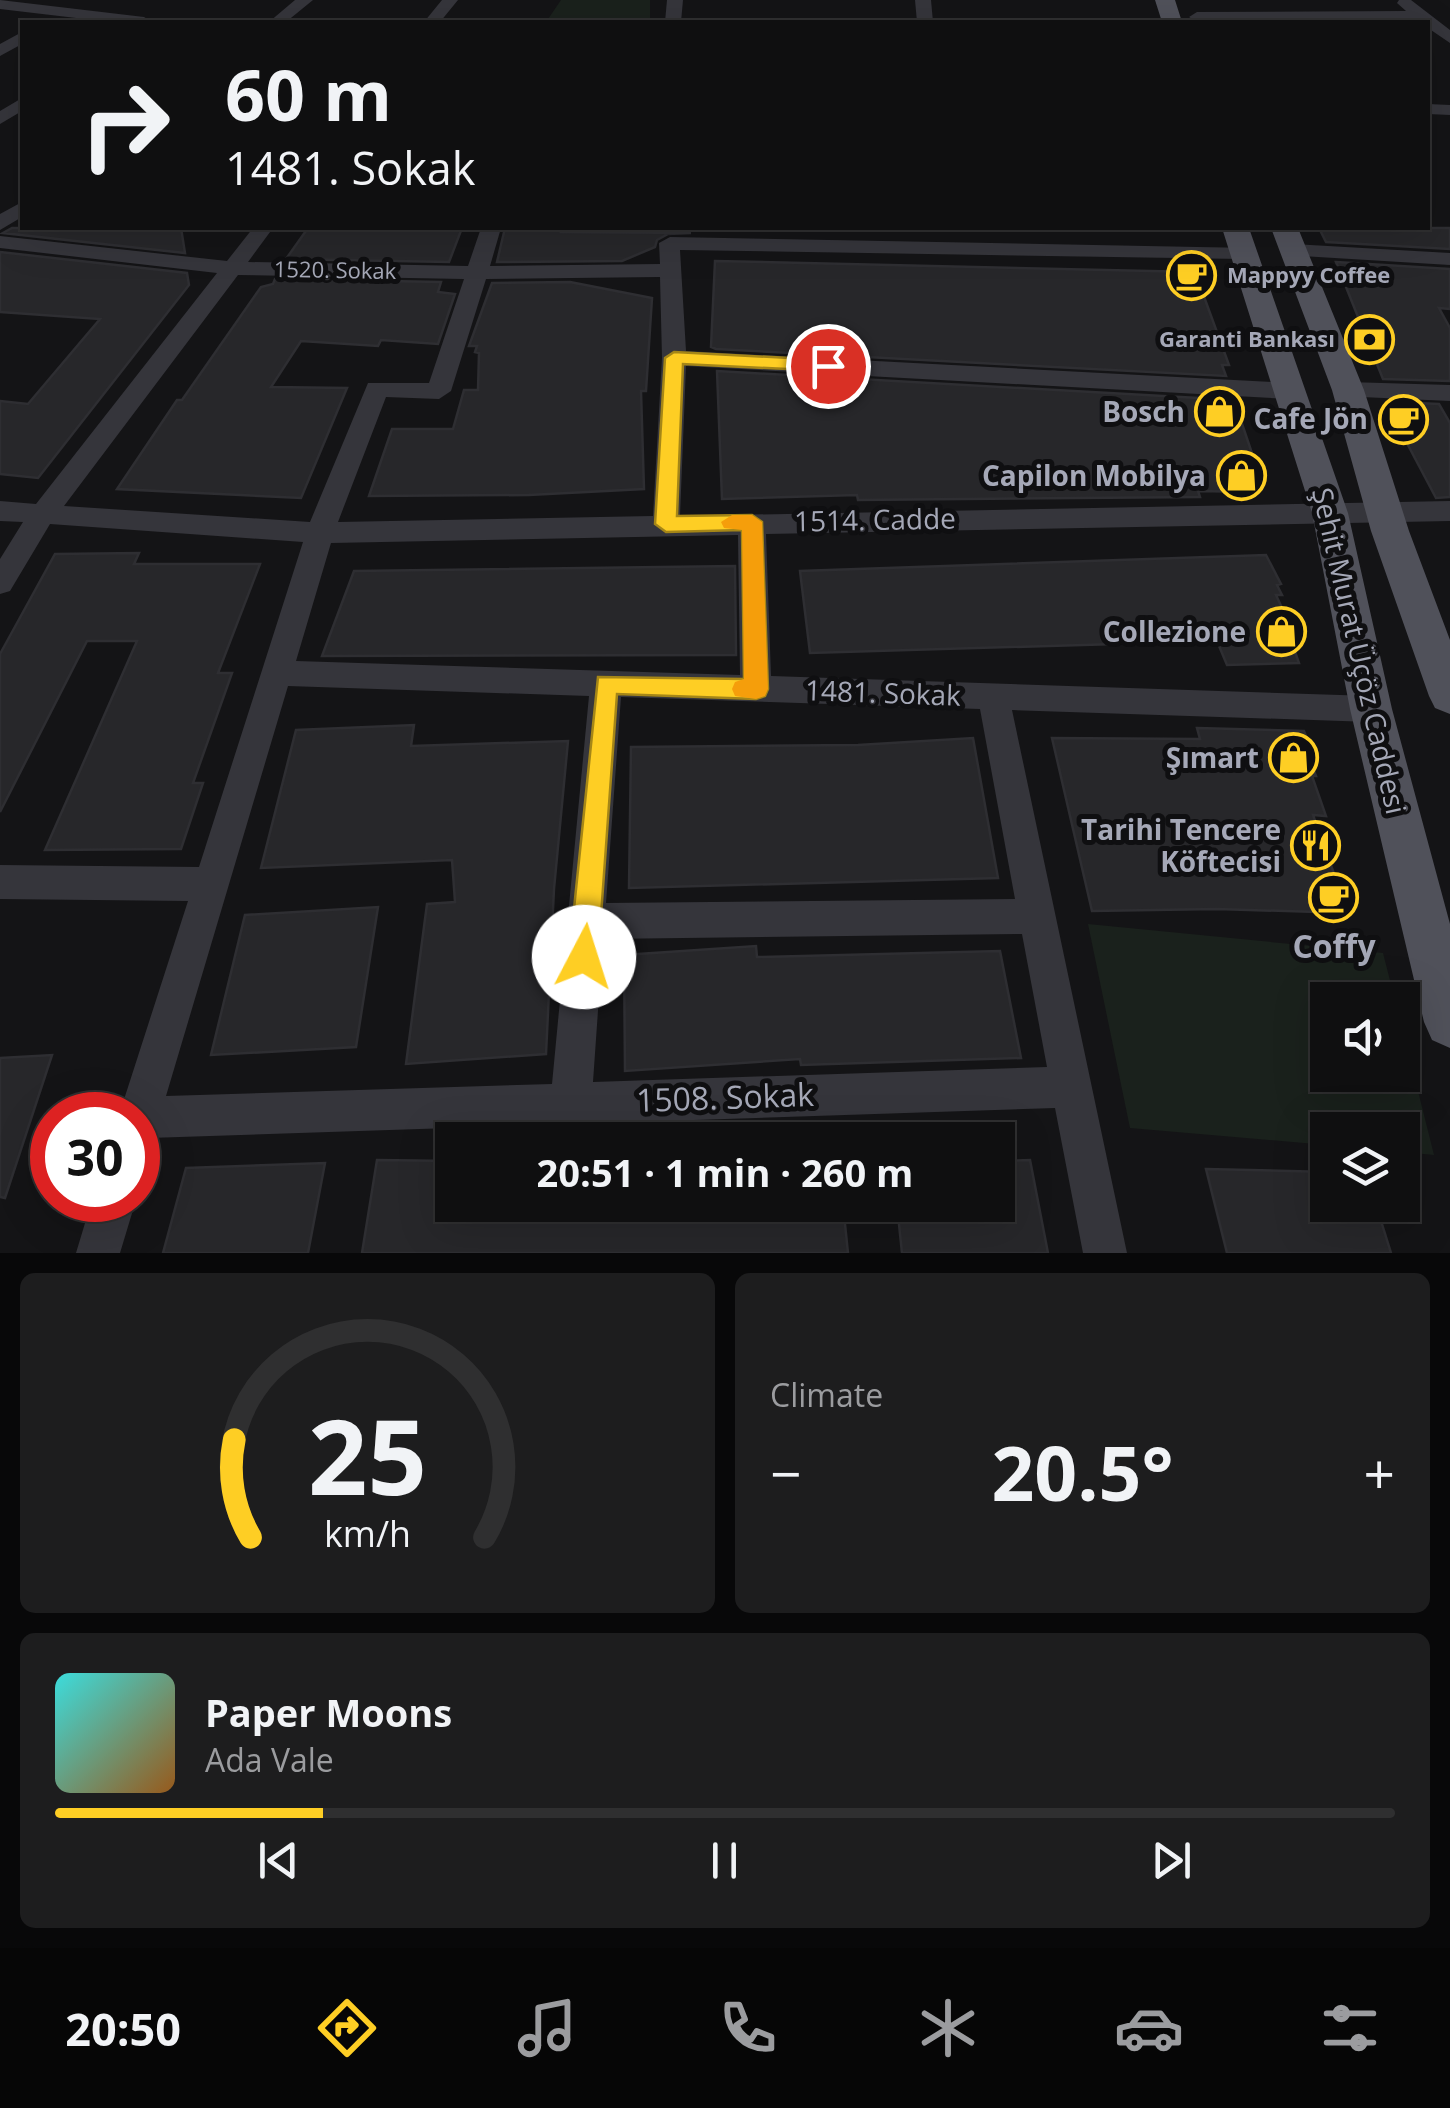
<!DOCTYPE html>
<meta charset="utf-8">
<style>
:root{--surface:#0f0f10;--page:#1d1d1e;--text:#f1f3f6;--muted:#9b9c9f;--line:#2f2f30;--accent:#fece24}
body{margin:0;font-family:"Open Sans",sans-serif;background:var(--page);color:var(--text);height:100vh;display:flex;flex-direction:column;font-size:38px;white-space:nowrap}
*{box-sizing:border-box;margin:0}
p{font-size:32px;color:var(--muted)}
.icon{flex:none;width:55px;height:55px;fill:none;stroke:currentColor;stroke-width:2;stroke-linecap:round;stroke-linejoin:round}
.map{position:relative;height:1253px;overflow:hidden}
.drawer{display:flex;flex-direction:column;gap:20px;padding:20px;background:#080809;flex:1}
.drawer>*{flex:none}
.banner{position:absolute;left:20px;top:20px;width:1410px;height:210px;border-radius:0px;box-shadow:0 10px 40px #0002,0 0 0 2px var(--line);background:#0f0f10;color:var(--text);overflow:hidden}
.buttons{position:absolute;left:1310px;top:982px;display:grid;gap:20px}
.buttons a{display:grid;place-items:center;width:110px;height:110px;border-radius:0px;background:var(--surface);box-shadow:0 10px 40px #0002,0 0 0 2px var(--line);font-size:50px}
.speed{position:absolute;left:30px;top:1092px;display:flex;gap:20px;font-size:50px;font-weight:700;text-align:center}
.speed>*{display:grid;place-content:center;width:130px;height:130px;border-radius:50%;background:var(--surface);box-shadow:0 10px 40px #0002,0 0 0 2px var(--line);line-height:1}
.speed .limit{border:15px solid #d22;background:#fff;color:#111}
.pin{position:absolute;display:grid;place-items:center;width:85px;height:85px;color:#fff;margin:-42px;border:5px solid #fff;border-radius:50%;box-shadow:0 2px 10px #0007}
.me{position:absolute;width:110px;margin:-55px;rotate:5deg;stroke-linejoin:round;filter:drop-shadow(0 0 8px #0008)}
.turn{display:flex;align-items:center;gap:35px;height:210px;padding:0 40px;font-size:45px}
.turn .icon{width:130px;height:130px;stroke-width:2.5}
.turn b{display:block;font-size:70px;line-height:85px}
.big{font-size:75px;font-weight:700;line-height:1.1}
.drawer .card{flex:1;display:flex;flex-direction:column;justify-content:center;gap:15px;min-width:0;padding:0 35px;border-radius:15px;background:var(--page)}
.drawer .dial{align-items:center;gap:0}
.dial svg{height:260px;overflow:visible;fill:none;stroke:var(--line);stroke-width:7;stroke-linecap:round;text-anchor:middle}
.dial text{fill:var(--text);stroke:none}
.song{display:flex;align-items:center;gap:30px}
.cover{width:120px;height:120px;border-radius:15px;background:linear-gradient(135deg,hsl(180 70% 55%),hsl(30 70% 35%))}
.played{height:10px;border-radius:5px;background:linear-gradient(90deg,var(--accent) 20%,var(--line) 20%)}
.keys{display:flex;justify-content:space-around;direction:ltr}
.heat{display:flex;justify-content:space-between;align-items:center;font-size:55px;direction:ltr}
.drawer .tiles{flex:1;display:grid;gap:20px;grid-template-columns:1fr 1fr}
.card:last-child{grid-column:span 2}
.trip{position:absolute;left:435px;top:1122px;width:580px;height:100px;border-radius:0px;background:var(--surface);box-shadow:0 10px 40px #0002,0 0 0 2px var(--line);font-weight:700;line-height:100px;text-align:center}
.tabs{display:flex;height:160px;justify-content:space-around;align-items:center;background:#060606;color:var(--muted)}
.tabs .icon{width:70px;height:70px}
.tabs .active{color:var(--accent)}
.tabs b{font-size:45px;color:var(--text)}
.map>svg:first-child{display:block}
</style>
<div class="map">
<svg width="1450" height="1253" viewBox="0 0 1450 1253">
<rect width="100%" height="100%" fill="#141416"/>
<path fill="#1a211c" d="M561 0H650V22H546Z
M1088 924 1383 953 1395 1000H1328V1075H1402L1403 1031 1434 1155 1403 1152 1402 1130H1328L1327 1145 1130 1128Z"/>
<path fill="#27272a" stroke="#2e2e32" stroke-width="2.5" d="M12 228H181L185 253 3 233Z
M308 228H462L449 262 286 259Z
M505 228H562L561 232 691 233 668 234 657 240 655 247 622 261 497 262Z
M1319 228H1450V249L1326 242Z
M0 252 187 273 189 285 38 478 0 474V401L28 404 100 319 0 312Z
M715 261 1195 272 1229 365H1222L1226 376 716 349 711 347Z
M1336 262 1450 269V309L1439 308 1450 328V381L1383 379Z
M275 279 441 282 438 292 455 294 438 344 381 340 378 346 301 341 271 387 347 388 301 498 117 489 177 400H182L261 287 273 284Z
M570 282 652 298 646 391H641L644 489 529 495 369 496 392 429H453L464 390H478L479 353 475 352 477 346H469L492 283Z
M717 371 1234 400 1262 483 1253 492 1198 491 1200 497 858 500 857 495 722 499Z
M1394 402 1439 404 1450 423V497L1436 498 1390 411 1398 412Z
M139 553 134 564H260L218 673H232L193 783H203L181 849 45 850 137 641H87L0 812V654L55 554Z
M1266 555 1281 584 1277 585 1282 595H1276L1293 632H1288L1299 663 1227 665 1217 641 810 653 800 571Z
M735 566 736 655 322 656 354 571Z
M414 725 411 746 568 741 554 889 546 1054 406 1064 427 904 455 902 452 860 261 868 296 730Z
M1197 728 1304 731 1314 758H1309L1316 776H1312L1326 816 1313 815 1348 913 1217 909 1092 911 1052 738 1200 739Z
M973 738 998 878 629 888 631 747 858 745Z
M378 907 356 1047 211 1055 245 915Z
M756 946 757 957 1000 951 1021 1058 801 1065 800 1059 625 1071 624 955Z
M52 1055 5 1198 0 1197V1058Z
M377 1160 452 1161V1205H843L848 1253H362Z
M1030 1160 1048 1253H902L897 1205H998V1161Z
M325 1163 308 1253H163L186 1168Z
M1206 1169 1328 1172V1205H1376L1391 1253H1227Z"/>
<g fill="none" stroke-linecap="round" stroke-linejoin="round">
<path fill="#35353b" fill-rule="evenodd" d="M0 0 144 17 152 22H110L0 9Z
M295 0H313L286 22H269Z
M442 0H458L440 22H424Z
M667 0H683L681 22H665Z
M915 0H931L933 22H917Z
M1399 0H1411L1450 30V43L1428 28V22L1418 21 1197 22 1189 17 1197 12 1406 11 1397 3Z
M22 32V44L0 56V44Z
M22 98V111L0 124V111Z
M1428 104 1450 105V115L1428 114Z
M22 202V217L0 230V214Z
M253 228H273L248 262 468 266 481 228H501L490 266 660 264 659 243 670 237 1250 248 1253 253 1250 258 1242 259 680 250 686 351 1289 383 1301 391 1289 399 686 366 680 516 1450 501V521L766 534 771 676 1371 696 1382 700 1387 709 1382 718 1371 722 1012 710 1127 1253H1083L1055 1108 149 1138 138 1143V1115H119L188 901 0 899V865L199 867 303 542 50 524 10 591 0 594V559L23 522 0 521V501L36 504 217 273 0 248V236L227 261ZM238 275 464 279 429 383H368L310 522 64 506ZM660 277 662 358 653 516 338 522 386 397 439 399 451 391 486 279ZM738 535 740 675 296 661 331 543ZM288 686 589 696 552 1084 166 1096ZM621 697 980 709 1015 899 606 903ZM1022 934 1047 1067 593 1082 603 939Z
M1293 244 1450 253V265L1285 255 1282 250 1285 245Z
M1348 382 1450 385V401L1339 396 1336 390 1339 384Z
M92 1200H136L120 1253H76Z"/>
<path fill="#50515a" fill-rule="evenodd" d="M1155 0H1175L1182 22H1162Z
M1222 228H1249L1348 513 1392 709 1450 924V1048L1432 1040 1424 1022 1350 709 1312 513Z
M1271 228H1298L1364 390 1409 531 1450 640V714L1435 708 1429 696 1371 531 1332 390Z"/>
</g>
<path fill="#fece24" stroke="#a58617" stroke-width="2.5" d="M674 352 828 360 837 366 828 371 683 364 677 516 752 515 762 522 768 689 765 696 756 699 617 694 598 957 594 967 584 971 573 967 569 957 598 677 744 679 742 530 666 532 655 524 665 358Z"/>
<path fill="#f59e0b" d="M732 515H752L762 522 768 689 765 696 756 699 735 696 732 689 735 682 744 679 742 530 724 528 721 522Z"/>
<defs>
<symbol id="cafe-ring" viewBox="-11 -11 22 22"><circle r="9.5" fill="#0f0f11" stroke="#fece24" stroke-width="1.5"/><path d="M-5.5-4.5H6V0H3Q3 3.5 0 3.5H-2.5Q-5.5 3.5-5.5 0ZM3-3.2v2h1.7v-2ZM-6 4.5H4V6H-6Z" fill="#fece24"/></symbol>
<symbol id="bank-ring" viewBox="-11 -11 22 22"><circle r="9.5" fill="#0f0f11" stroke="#fece24" stroke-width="1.5"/><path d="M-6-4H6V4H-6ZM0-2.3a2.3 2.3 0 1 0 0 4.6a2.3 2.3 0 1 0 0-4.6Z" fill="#fece24"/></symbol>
<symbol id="shop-ring" viewBox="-11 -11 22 22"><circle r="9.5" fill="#0f0f11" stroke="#fece24" stroke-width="1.5"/><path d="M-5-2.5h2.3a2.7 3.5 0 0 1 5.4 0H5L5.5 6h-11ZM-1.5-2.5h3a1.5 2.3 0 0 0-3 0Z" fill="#fece24"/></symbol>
<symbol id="restaurant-ring" viewBox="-11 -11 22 22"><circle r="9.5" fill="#0f0f11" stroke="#fece24" stroke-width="1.5"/><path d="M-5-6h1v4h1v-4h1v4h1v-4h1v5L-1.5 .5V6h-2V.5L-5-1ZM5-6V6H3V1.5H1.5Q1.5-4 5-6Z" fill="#fece24"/></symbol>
</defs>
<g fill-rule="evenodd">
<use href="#cafe-ring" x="1164" y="248" width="55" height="55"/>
<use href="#bank-ring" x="1342" y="312" width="55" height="55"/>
<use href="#shop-ring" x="1192" y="384" width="55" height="55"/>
<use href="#cafe-ring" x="1376" y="392" width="55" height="55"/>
<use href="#shop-ring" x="1214" y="448" width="55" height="55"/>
<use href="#shop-ring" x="1254" y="604" width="55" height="55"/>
<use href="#shop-ring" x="1266" y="730" width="55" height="55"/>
<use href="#restaurant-ring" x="1288" y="818" width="55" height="55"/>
<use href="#cafe-ring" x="1306" y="870" width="55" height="55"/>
</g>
<g text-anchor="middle" stroke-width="10" stroke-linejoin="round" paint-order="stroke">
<g font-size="22" fill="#a5a8b7" stroke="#0f0f11">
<text transform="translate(335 270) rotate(1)" y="8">1520. Sokak</text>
</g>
<g font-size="22" font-weight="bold" fill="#a5a8b7" stroke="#0f0f11" text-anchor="start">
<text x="1227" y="283">Mappyy Coffee</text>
<text x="1335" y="347" text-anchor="end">Garanti Bankası</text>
</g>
<g font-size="28" font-weight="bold" fill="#a5a8b7" stroke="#0f0f11" text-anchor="end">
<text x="1185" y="422">Bosch</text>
<text x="1368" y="429">Cafe Jön</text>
<text x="1206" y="486">Capilon Mobilya</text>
<text x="1246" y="642">Collezione</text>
<text x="1259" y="768">Şımart</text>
<text x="1281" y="840">Tarihi Tencere<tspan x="1281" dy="32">Köftecisi</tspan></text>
</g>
<g font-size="28" fill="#a5a8b7" stroke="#0f0f11">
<text transform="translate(875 520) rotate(-1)" y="10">1514. Cadde</text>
<text transform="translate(1359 651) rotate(77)" y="10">Şehit Murat Üçöz Caddesi</text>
<text transform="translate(883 693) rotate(2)" y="10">1481. Sokak</text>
</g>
<g font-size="32" font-weight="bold" fill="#a5a8b7" stroke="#0f0f11">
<text x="1334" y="958">Coffy</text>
</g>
<g font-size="32" fill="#a5a8b7" stroke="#0f0f11">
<text transform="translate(725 1098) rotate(-2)" y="11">1508. Sokak</text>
</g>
</g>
</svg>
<div class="buttons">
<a><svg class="icon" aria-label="sound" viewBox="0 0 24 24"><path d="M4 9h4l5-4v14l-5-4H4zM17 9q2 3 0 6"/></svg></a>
<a><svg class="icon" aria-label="layers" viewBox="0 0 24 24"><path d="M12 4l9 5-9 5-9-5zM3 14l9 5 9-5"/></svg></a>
</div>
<div class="speed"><div class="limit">30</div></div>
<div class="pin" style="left:828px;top:366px;background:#d93025"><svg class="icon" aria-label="arrive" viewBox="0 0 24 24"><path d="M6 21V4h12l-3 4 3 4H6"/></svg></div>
<svg class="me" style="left:584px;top:957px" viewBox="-20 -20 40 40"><circle r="19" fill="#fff"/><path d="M0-13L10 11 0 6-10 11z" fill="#fece24"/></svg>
<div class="trip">20:51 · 1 min · 260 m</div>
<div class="banner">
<div class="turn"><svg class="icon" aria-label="right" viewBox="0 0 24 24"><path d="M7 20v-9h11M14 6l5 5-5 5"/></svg><div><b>60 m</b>1481. Sokak</div></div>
</div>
</div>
<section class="drawer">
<div class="tiles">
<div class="card dial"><svg viewBox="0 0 100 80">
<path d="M14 69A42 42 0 1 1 86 69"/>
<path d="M14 69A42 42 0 0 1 9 39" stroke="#fece24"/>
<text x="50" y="56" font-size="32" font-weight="700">25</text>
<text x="50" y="72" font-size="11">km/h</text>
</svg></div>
<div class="card"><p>Climate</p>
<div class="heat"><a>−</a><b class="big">20.5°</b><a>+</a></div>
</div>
<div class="card">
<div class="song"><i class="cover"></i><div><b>Paper Moons</b><p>Ada Vale</p></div></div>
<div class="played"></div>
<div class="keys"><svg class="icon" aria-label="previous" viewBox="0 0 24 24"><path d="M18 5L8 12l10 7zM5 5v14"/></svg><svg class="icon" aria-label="pause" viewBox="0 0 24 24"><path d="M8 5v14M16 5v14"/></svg><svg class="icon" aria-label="next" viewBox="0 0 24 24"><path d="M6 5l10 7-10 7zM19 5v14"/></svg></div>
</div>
</div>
</section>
<nav class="tabs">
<b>20:50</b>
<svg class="icon active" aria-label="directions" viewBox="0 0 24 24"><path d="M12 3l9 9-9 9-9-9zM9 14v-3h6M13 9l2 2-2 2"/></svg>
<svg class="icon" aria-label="music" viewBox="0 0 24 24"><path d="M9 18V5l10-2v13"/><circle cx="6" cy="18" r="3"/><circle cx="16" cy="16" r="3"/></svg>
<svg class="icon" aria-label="phone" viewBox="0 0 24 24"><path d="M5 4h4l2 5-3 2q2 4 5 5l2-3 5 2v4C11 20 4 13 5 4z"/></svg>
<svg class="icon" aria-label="climate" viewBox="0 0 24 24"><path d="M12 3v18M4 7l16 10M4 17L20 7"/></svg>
<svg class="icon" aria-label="car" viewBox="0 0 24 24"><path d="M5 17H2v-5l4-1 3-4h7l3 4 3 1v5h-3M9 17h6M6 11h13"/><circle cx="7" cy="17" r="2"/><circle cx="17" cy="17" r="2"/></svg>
<svg class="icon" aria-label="filters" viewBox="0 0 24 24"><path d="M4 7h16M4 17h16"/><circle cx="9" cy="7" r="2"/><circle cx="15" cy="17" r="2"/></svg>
</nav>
